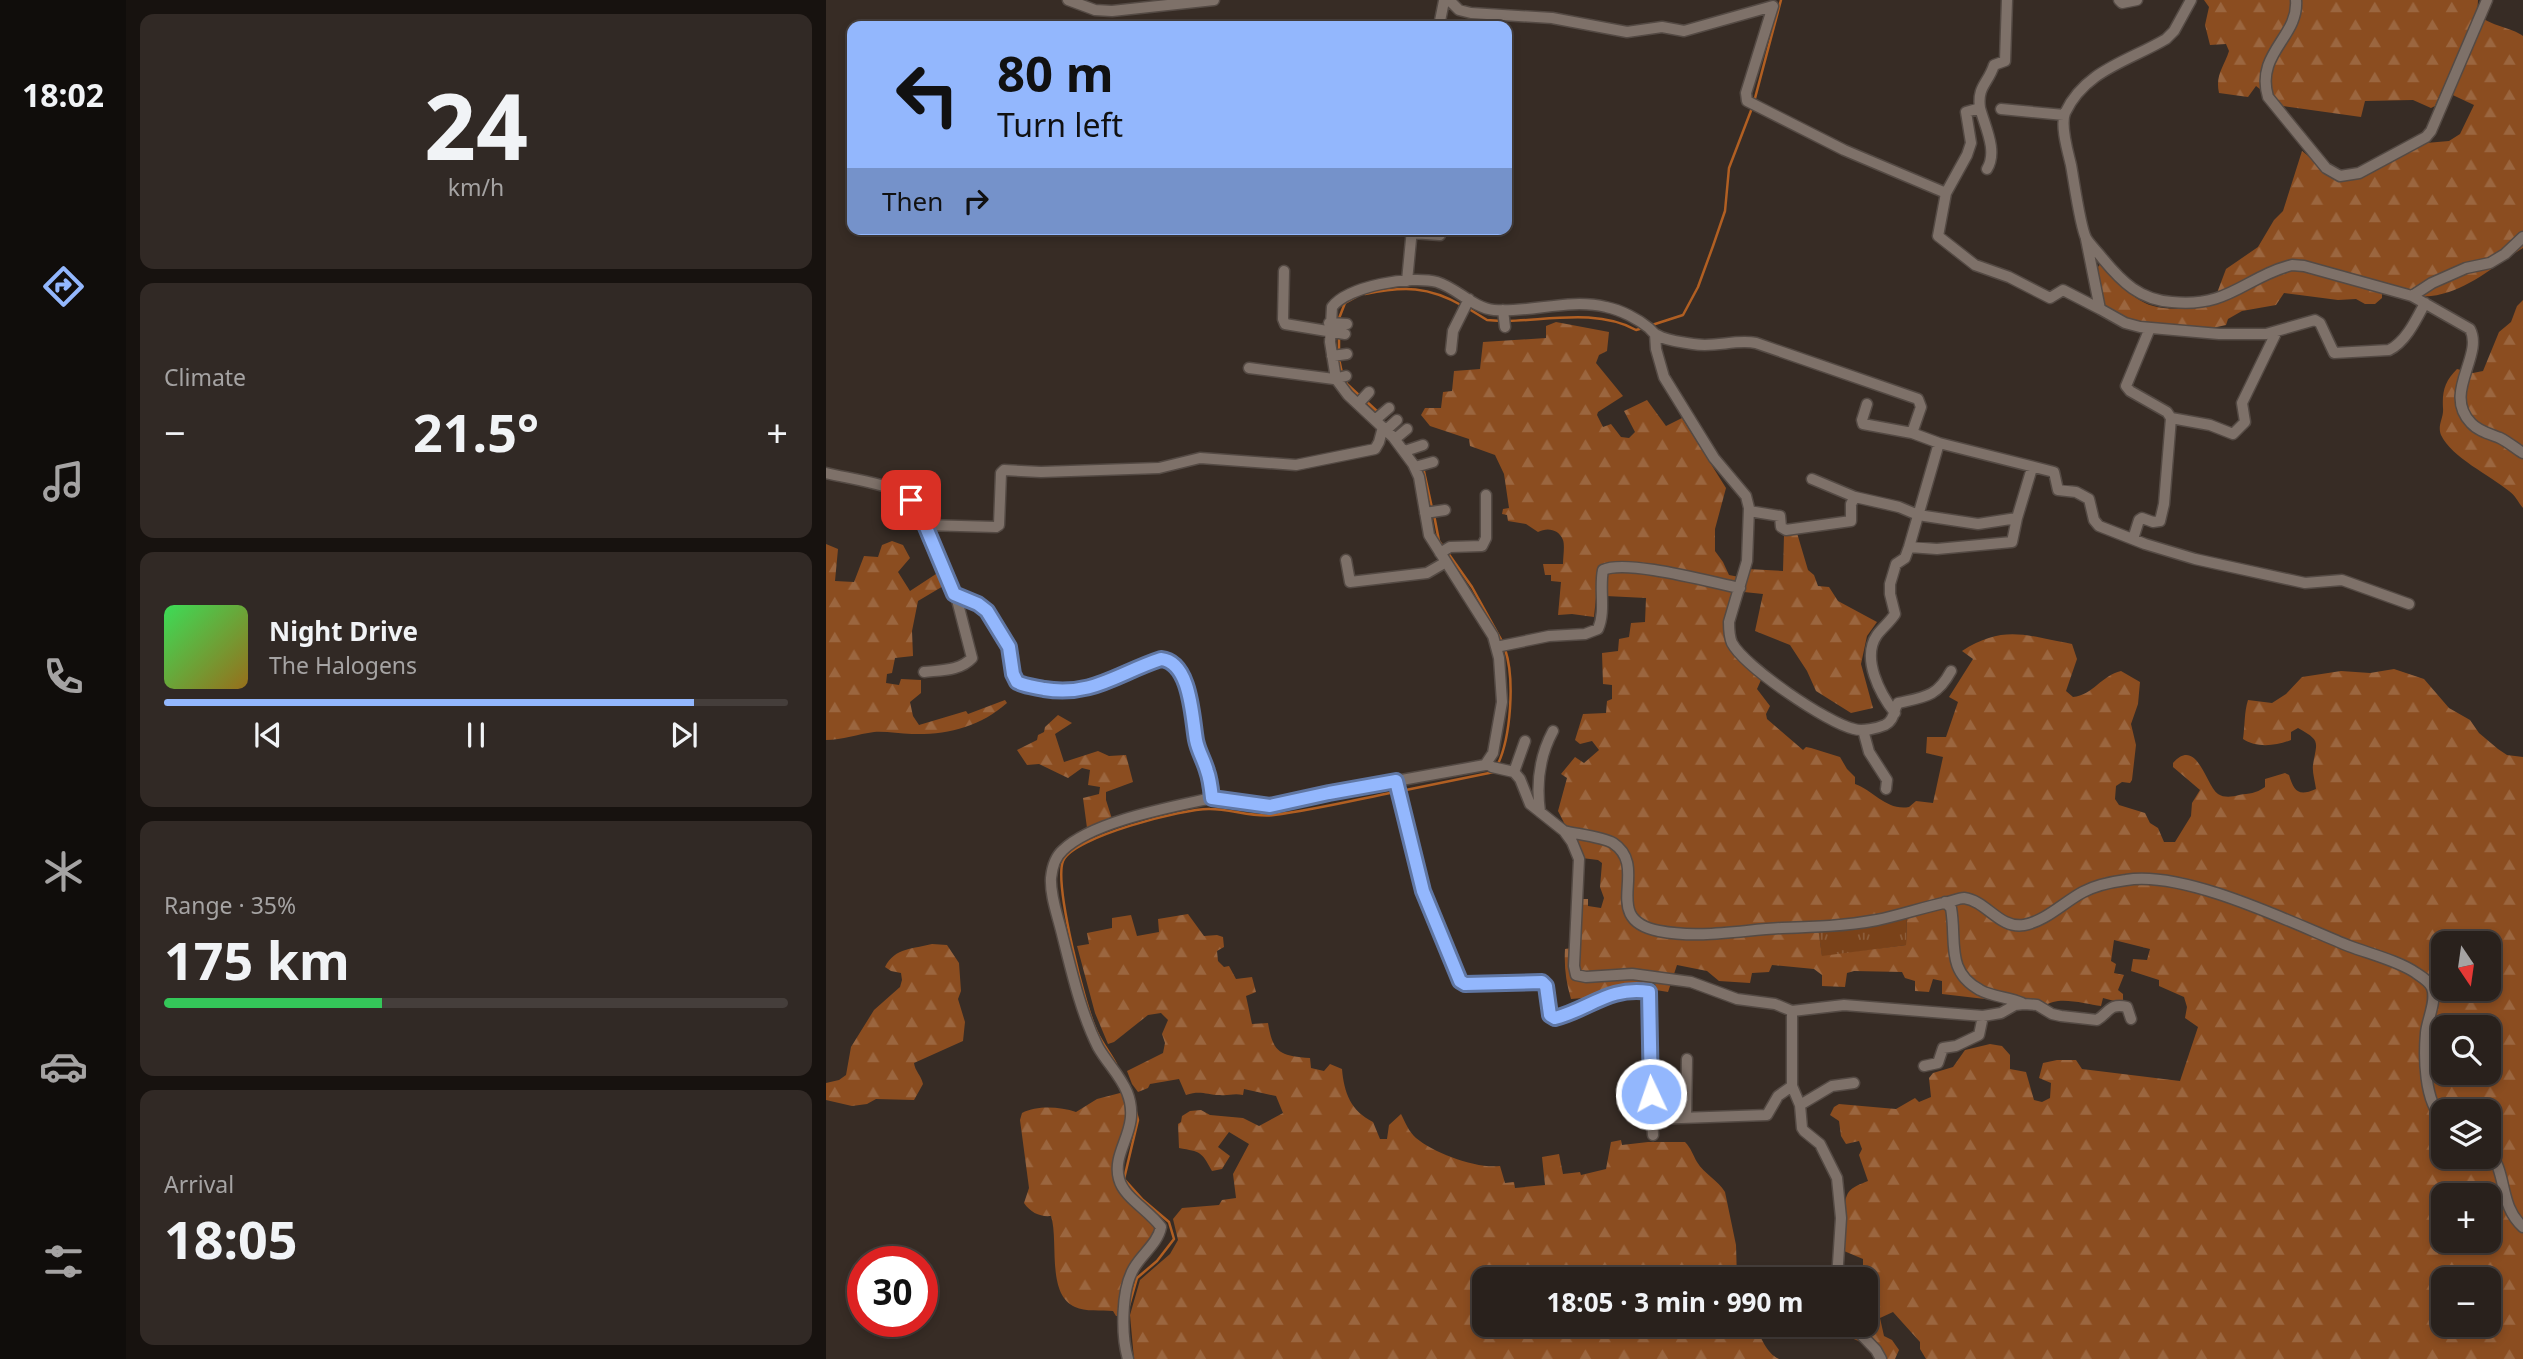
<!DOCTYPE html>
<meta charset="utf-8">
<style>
:root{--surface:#29211c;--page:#312925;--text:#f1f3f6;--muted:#a5a3a3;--line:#453e3b;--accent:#93b7fd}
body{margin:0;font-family:"Noto Sans",sans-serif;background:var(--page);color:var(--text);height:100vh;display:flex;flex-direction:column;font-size:26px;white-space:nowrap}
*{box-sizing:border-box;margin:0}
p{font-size:23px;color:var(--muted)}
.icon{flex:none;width:38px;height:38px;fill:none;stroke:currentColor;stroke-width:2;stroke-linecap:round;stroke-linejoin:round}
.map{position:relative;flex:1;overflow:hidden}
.sheet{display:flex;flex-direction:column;gap:14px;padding:14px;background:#17120f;width:700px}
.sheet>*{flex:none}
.guide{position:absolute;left:21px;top:21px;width:665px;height:214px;border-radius:14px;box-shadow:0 4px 10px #0003,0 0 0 2px var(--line);background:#93b7fd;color:#111;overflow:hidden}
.needle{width:46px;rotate:167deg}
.buttons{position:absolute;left:1605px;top:931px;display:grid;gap:14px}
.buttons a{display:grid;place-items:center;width:70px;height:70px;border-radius:14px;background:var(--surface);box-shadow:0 4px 10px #0003,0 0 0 2px var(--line);font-size:35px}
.speed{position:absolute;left:21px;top:1246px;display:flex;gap:14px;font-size:35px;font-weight:700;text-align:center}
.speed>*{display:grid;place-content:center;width:91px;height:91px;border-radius:50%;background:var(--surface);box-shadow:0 4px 10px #0003,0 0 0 2px var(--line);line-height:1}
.speed .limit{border:10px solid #d22;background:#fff;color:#111}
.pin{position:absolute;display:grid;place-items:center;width:60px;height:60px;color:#fff;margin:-30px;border-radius:14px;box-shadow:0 4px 10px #0006}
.me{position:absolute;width:77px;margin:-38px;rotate:357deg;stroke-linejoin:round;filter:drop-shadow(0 0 5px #0008)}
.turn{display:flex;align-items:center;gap:24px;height:147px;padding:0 35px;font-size:32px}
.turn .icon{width:91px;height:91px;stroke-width:2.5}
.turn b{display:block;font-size:49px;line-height:60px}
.then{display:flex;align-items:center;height:66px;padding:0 35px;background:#0003;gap:14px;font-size:26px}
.big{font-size:52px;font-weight:700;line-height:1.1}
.sheet .tile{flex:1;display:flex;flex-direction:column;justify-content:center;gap:10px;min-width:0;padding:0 24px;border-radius:14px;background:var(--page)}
.sheet .dial{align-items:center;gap:0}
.dial b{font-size:91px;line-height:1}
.song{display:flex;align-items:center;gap:21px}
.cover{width:84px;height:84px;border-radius:10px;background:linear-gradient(135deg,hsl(130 70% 55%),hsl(40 70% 35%))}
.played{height:7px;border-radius:4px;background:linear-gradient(90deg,var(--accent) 85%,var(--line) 85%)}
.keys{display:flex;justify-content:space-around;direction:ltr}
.heat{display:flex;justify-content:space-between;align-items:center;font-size:38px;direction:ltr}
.charge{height:10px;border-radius:5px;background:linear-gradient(90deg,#34c759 35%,var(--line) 0)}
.trip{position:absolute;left:646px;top:1267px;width:406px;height:70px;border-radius:14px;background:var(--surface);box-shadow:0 4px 10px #0003,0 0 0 2px var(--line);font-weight:700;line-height:70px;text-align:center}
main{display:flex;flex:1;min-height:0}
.menu{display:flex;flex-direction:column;width:126px;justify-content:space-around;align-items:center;background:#100d0b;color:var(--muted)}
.menu .icon{width:49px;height:49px}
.menu .current{color:var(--accent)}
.menu b{font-size:32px;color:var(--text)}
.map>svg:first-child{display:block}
</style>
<main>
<nav class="menu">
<b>18:02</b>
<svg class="icon current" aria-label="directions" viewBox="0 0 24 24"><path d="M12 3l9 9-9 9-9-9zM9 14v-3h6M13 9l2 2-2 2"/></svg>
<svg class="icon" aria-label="music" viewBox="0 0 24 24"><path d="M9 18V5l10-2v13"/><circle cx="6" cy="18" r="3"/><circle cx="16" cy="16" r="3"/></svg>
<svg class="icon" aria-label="phone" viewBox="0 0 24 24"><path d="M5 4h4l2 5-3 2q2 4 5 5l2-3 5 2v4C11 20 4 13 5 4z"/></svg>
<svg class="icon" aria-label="climate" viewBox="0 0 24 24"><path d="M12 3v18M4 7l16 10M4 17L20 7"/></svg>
<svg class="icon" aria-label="car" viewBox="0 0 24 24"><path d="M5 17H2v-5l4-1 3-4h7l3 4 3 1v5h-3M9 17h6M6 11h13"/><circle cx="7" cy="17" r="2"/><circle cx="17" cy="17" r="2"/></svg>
<svg class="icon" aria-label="filters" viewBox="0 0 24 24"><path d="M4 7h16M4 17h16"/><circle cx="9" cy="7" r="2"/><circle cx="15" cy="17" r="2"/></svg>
</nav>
<section class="sheet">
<div class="tile dial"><b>24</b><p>km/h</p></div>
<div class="tile"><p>Climate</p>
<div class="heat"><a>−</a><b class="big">21.5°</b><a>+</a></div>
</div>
<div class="tile">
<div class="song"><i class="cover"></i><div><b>Night Drive</b><p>The Halogens</p></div></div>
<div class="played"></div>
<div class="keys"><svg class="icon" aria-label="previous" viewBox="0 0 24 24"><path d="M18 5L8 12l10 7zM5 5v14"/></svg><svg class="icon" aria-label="pause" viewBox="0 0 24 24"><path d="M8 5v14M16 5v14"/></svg><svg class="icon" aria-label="next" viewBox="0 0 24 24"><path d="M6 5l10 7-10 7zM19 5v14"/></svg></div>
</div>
<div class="tile"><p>Range · 35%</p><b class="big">175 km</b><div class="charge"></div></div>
<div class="tile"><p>Arrival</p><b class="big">18:05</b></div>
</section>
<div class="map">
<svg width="1697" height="1359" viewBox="0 0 1697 1359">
<defs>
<pattern id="grass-tufts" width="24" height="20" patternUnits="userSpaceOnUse" patternTransform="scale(1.75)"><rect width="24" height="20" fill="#7a4219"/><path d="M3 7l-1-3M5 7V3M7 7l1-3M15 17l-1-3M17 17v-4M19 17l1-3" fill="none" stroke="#8c5c39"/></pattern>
<pattern id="forest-firs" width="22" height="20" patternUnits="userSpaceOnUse" patternTransform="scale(1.75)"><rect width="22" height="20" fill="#8b4d20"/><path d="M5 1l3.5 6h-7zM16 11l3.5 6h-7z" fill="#9b663f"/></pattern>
</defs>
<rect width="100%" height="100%" fill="#372c25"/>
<path fill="url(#grass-tufts)" d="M1081 910 1080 945 996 957 992 927Z"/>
<path fill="url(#forest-firs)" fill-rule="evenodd" d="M1378 0H1652C1652 4 1651 8 1652 12 1655 24 1688 28 1697 36V248C1668 265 1641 292 1605 296 1591 298 1575 293 1561 292L1556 294V298L1549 304H1539L1530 299 1512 300 1458 293 1450 305 1416 311 1402 319 1400 325 1382 329 1357 328 1296 320 1276 305 1272 267 1276 262C1310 305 1323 314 1379 306L1391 293 1400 269 1432 247 1448 220 1457 211 1476 151 1509 177 1600 143 1623 141 1634 134 1648 105 1616 90 1609 106 1605 108 1587 100 1539 101 1535 117 1443 104 1439 93 1430 86 1422 97 1393 93C1389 75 1398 67 1403 51L1400 44 1384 45 1379 25 1383 7Z
M1697 300V508C1692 502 1689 495 1683 491 1665 476 1625 457 1615 435 1611 425 1618 418 1617 408 1616 391 1619 381 1631 369L1647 373 1657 371 1673 332 1685 322 1691 306Z
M730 322 783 332 781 351 773 355 770 363 797 396 772 412 771 415 777 427 785 424 795 437 803 438 809 432 798 411 821 400 840 426 856 418 900 488 889 529V551L897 562 903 575 913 577 898 629 903 649 935 680 931 689 944 706 940 714 941 719 977 750 980 747 985 748 1014 757 1021 769 1029 777V784C1048 791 1061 811 1083 807L1090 801 1107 803 1117 757 1100 753 1101 737H1120L1132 702 1123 697 1147 659 1136 651C1178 624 1201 636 1246 644L1251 659 1240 691 1247 697C1267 695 1276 675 1295 671L1314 682 1312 704 1305 724 1310 745 1306 780 1304 783 1296 782 1290 786 1289 799 1293 805 1319 813 1324 823 1332 828 1338 842H1349L1365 816 1366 803 1374 790 1347 767V763C1371 736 1380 786 1392 794 1398 798 1406 797 1413 795 1424 793 1429 794 1439 787V779L1459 773 1463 775C1468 791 1472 797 1490 789 1489 781 1486 772 1487 765 1491 741 1495 741 1472 728L1465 732V740C1450 746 1430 748 1417 739 1419 725 1418 713 1422 700L1446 703 1460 694 1476 677 1515 671 1544 673 1568 669 1598 679 1623 708 1644 720 1653 733 1672 749 1681 755 1697 757V1359H1100L1094 1349V1342L1067 1312 1054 1318 1058 1336 1066 1340 1073 1350 1069 1359H1052L1039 1344 1021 1336 1015 1325H1040V1279H1037V1259L1018 1251C1019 1237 1015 1205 1022 1193 1027 1186 1035 1184 1042 1181L1033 1155 1036 1149 1033 1141 1020 1144 1015 1136 1013 1121 1004 1115 1008 1107 1013 1104 1070 1109 1089 1098 1093 1102 1105 1097 1103 1078 1107 1073 1127 1067 1139 1050 1164 1044 1176 1046 1184 1055V1069L1200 1072 1208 1100 1216 1102 1224 1098 1225 1083 1213 1078 1217 1063 1231 1060H1250L1256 1069 1354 1081 1372 1027 1359 1018 1361 1007 1358 997 1333 986V980L1305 971 1307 959 1321 960 1324 949 1288 940 1285 961 1290 964 1288 973 1298 975 1292 990 1297 994V1000L1292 1002 1277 998 1275 1006C1260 1004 1231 995 1219 1006L1116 994V981L1107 979 1103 992 1089 991V981L1079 978 1076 972 1028 971 1021 973 1019 987 996 986V975L988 969 946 965 943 972 926 973 924 983 893 981 881 971 851 965 842 992 818 988 759 1002 757 998 745 999C740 982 738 967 739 949L745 948 747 899H762V906L775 908 778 898 774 887 776 863 772 860 756 858 732 811 741 778 735 774 749 757 758 763 773 750 766 741 754 744 749 740 757 714 780 713 781 701 786 699V685L777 684 776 653 792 651 793 639 803 637 805 623 819 622 820 598 780 596 771 588 768 617 746 614 732 615 735 582 725 581V575H719L717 564H737C737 557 739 546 737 540 733 529 721 527 712 532L700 524 682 521 681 515 676 514 677 509 683 508 678 474 669 455 644 446 643 439 604 426 595 415 599 408H615L617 392 626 391 628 371 654 369 657 342 720 338V326ZM1081 911 1080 945 996 956 992 927ZM1617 943H1662V989H1617ZM1617 1027H1662V1073H1617ZM1617 1111H1662V1157H1617ZM1617 1195H1662V1241H1617ZM1617 1279H1662V1325H1617Z
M971 533 982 570 988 575 992 586 1003 587 1012 601 1051 622 1041 636 1035 664 1047 708 1025 713 990 691 981 671 964 645 929 631 937 594 918 592 922 569 957 571 958 535Z
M66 541 77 545 84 558 72 572 84 591 113 572 119 585 92 601 86 631 87 656 69 658 66 673 61 674 60 683 73 685 75 679 95 680V693L84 702 87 716 93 725 140 711 142 714 179 700 181 703C154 727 121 735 86 734 73 734 60 731 48 732 32 734 16 740 0 740V544L12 549 9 581 28 582 38 556 52 557 56 545Z
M232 715 246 723 229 734 238 762 272 751 283 756 300 755 307 782 280 792V800L286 819 261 828 257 798 273 794 274 787 262 785 264 770 256 768 242 778 213 764 201 765 191 750 211 740 212 735 218 732 219 727Z
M362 914 378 936 391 935 397 937 398 947 391 951 392 961 398 967 403 966 410 979 426 977 430 992 420 996 426 1024 442 1023C447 1053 454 1056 484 1058L485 1068 498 1071 504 1064 516 1069C518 1093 525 1111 547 1122L554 1139H561L563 1125 575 1114C579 1122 583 1132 590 1138 608 1153 650 1169 674 1166L679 1183 688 1182 689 1188 719 1185 716 1157 733 1154 737 1174 754 1172 755 1175 780 1169 785 1142 795 1140 796 1145 822 1142H859C865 1148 867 1155 871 1162 878 1174 892 1180 899 1192L910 1245 911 1279H658V1325H929C935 1337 940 1353 953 1359H308L304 1315 314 1280 344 1254 352 1240 347 1219 356 1208 393 1205 396 1200 410 1198 407 1174 423 1144 403 1132 392 1147 404 1156 396 1169 386 1171C375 1151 375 1152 353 1148L352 1124 355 1122 356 1116 364 1111 375 1110 384 1115 417 1118 433 1126 457 1113 450 1096 418 1089 417 1095C407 1093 403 1096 394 1095 380 1095 375 1090 360 1095L353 1079 324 1084 322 1088 312 1092 306 1084 301 1071 337 1053 339 1043 336 1034 342 1020 335 1013 322 1015 288 1042 282 1044 269 1013 251 946 263 944 261 933 286 928V918L305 915 311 936 333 932 332 919Z
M106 944 121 945 133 963 135 991 132 999 139 1022 137 1041 88 1063C89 1071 95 1075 97 1084L88 1100 50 1099 41 1104 26 1106 0 1100V1083L13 1080 20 1075 25 1047 48 1010 74 987 76 980 75 973 65 971 59 967C69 947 88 949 106 944Z
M294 1093 297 1094 302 1109 291 1181 332 1228 308 1262 295 1316H290L287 1311C276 1310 259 1312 249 1307 220 1294 233 1241 225 1216 214 1217 205 1213 198 1203L203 1188 194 1120 196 1113C212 1105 234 1107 250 1112L271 1099Z"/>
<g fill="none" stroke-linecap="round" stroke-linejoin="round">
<path stroke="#b15f22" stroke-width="2.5" d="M928 102 955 0
M539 294C578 286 602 286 637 306
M643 309 661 320 675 321
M512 321 519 303 530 297
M682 321C723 320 772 309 810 330L817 328
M826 325 857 315 872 287 887 246 899 211 903 168 926 108
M513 338V352
M513 359 516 373
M519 379 521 384 535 397
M540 401 553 413
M597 467 606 508
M608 515 613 541 618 548
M622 553 646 587 677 643
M671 766C685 738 689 679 679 649
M575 791 668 772
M290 1064C284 1053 276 1043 271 1032 259 1008 228 884 237 861 246 837 359 808 384 809 405 809 428 818 448 815 488 810 529 800 569 792
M303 1306 311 1278 331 1261 348 1239 343 1222 317 1200 298 1179 312 1120 310 1112"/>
<defs>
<path id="minor" d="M242 0 269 10 286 11 388 0
M1293 0 1296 3 1311 0
M1365 0 1348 31 1340 39C1303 61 1259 70 1239 113 1234 126 1242 152 1245 165 1248 181 1254 226 1260 238 1264 245 1272 252 1277 259 1296 282 1314 300 1346 302 1403 308 1419 277 1466 265L1478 266 1586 296 1644 329C1658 356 1616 393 1645 423 1652 431 1664 434 1674 438 1682 442 1689 448 1697 453
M1470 0C1473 37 1429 53 1442 97L1500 168 1514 176 1533 173 1600 137 1605 131 1661 0
M625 2 633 10 645 13 726 18 801 32 836 27 858 31 947 6 920 93 921 101 1018 150 1120 193 1112 236 1149 265 1183 277 1224 298 1237 290 1274 309
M613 26 618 1
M1154 108C1159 127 1172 151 1161 169
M1175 109 1238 115
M1120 193 1141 155 1145 143 1140 112 1154 108C1151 86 1162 84 1168 65L1179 61 1181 0
M525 229V230
M586 233 614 235
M1260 239 1274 309 1299 323 1314 327 1393 334H1440L1489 320 1494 323 1508 353 1563 350C1580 342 1591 318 1599 303
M458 271 457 319 459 324 519 334
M581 281 586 229
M1586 296 1606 283 1640 268 1664 263 1679 254 1697 237
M677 310 679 327
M503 323 521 324
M829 334 830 349 838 377 888 458 920 496 923 508 921 561 903 622C903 629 903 636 906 643 919 667 1001 723 1028 729 1036 732 1052 728 1059 725 1069 720 1067 710 1072 703 1099 697 1111 697 1125 671
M625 350 627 331 643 299
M506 356 521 354
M423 368 508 379 520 376
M532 404 543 392
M1041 404 1036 420 1037 424 1086 433
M1345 418 1384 425 1407 434 1419 422 1416 403 1451 331
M549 420 563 408
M560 430 571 420
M569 439 581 429
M579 451 597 445
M589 467 607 462
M0 473C20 478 63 484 78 494 98 507 116 567 125 590L130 596 152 604 161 611 183 647 188 679C195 686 204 686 213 688 232 691 249 692 267 687 286 682 327 655 343 660L352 671 363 692 369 719 370 739 382 773 386 798 444 806 503 793 659 765 667 753 676 702 673 658 667 636 603 535 593 477 587 464 567 437 522 395 510 379 504 342 506 307C522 286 585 275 611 282 631 288 647 308 668 310 705 313 743 298 780 307 795 310 812 319 823 328 825 330 828 334 831 335 840 341 856 342 867 344 889 348 909 339 930 343L1092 399 1095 407 1086 433 1113 443 1228 472 1232 490 1250 492 1263 499 1268 520 1273 526 1319 544 1369 559 1479 583 1516 580 1583 604
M986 479 1029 497 1073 507 1092 515 1152 524 1191 518
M923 511 954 516 955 527 960 530 1025 521V504L1029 497
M599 513 619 510
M99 525 170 527 173 525 175 473 178 470 215 472 333 468 374 458 470 465 549 449 553 442 557 427
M1307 539 1313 520 1316 518 1327 522 1334 521 1338 504 1345 418 1341 412 1304 391 1300 386 1324 328
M1083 547 1111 549 1186 542 1191 518 1206 468
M614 553 624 547 656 546 660 538V495
M520 560 524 582 601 573 620 562
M670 647 723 636 759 634 772 629C780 611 773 589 777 570 801 559 884 582 914 588
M98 672C115 670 134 671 146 658L130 596
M1069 713C1054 694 1035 658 1051 635 1056 628 1064 622 1069 614L1064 594V584L1070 564 1079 558 1083 547 1113 443
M1037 730 1043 752 1061 780 1060 789
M661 763 666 767 688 772 694 779 704 804 738 831 746 842 753 859 748 966 750 975 760 977 806 974 865 982 911 999 949 1004 966 1011V1086L974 1105 976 1128 978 1131 994 1144 1011 1178 1015 1218 1011 1279
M688 772 699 741
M570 781 597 891 634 981 639 983 716 982 720 986 724 1015 729 1018C764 1009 784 986 823 992
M714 812C710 783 713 757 727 731
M738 831C750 834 777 837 787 843 825 868 772 919 833 931 874 939 916 930 956 928 988 927 1019 926 1051 920 1075 915 1098 907 1122 902 1126 901 1134 898 1138 898 1161 901 1173 929 1198 925 1220 921 1238 902 1257 892 1270 885 1285 882 1300 880 1359 870 1466 923 1523 946 1544 954 1573 961 1590 973 1596 977 1604 982 1606 988 1611 1001 1601 1020 1600 1033 1598 1055 1598 1103 1617 1118
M1119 902 1125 908C1131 941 1119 971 1154 990 1166 997 1183 997 1196 1003
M824 988 826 1119 941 1115 952 1096 966 1086
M966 1011 1018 1005 1157 1016 1175 1013 1189 1005 1198 1004 1211 1005 1226 1014 1235 1016 1271 1020C1284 1012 1283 1003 1301 1007L1305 1019
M1098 1066 1112 1063 1117 1048 1130 1046 1153 1035 1157 1016
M974 1105 1006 1086 1028 1083
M860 1117 861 1059
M826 1119 827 1135
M1662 1151C1682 1171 1672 1205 1697 1227
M1026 1325 1050 1350 1055 1359
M302 1359C295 1335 295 1290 308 1268 316 1254 332 1243 335 1227 323 1210 298 1198 293 1179 285 1150 316 1129 301 1092 294 1075 281 1063 272 1047 254 1011 245 969 235 930 231 914 224 895 225 878 226 868 229 857 237 850 267 821 346 807 386 798"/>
</defs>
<use href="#minor" stroke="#544a44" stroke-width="13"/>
<use href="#minor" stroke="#7e7169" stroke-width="10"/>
</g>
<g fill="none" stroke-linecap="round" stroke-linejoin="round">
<defs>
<path id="route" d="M85 500 94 513 128 594 152 604 161 611 183 647 187 674 191 682C199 686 209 687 218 689 266 697 292 673 335 659 365 662 366 718 370 740 372 751 378 760 381 771 384 779 385 789 386 798L444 806 503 793 570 781 597 891 634 981 639 984 716 982 720 986 724 1015 729 1018C764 1009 783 986 823 992L825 1094"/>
</defs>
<use href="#route" stroke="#6077a4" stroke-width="18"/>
<use href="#route" stroke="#93b7fd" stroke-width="12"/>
</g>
</svg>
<div class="buttons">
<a><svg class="needle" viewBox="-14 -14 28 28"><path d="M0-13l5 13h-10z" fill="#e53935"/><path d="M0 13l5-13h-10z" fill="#a5a3a3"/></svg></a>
<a><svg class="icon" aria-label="search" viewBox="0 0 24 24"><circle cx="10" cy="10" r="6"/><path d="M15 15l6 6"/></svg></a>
<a><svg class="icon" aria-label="layers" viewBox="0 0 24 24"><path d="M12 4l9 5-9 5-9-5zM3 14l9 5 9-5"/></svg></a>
<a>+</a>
<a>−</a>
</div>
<div class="speed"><div class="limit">30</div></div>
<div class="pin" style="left:85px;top:500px;background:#d93025"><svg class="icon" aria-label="arrive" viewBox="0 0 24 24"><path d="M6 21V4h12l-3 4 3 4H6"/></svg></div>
<svg class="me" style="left:825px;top:1094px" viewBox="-20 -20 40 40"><circle r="17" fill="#93b7fd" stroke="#fff" stroke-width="3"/><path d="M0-11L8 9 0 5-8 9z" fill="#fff"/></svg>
<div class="trip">18:05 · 3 min · 990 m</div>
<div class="guide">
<div class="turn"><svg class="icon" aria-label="left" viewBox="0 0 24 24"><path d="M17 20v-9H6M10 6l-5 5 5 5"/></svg><div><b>80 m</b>Turn left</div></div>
<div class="then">Then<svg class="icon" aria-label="right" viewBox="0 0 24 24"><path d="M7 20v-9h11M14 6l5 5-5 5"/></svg></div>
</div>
</div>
</main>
